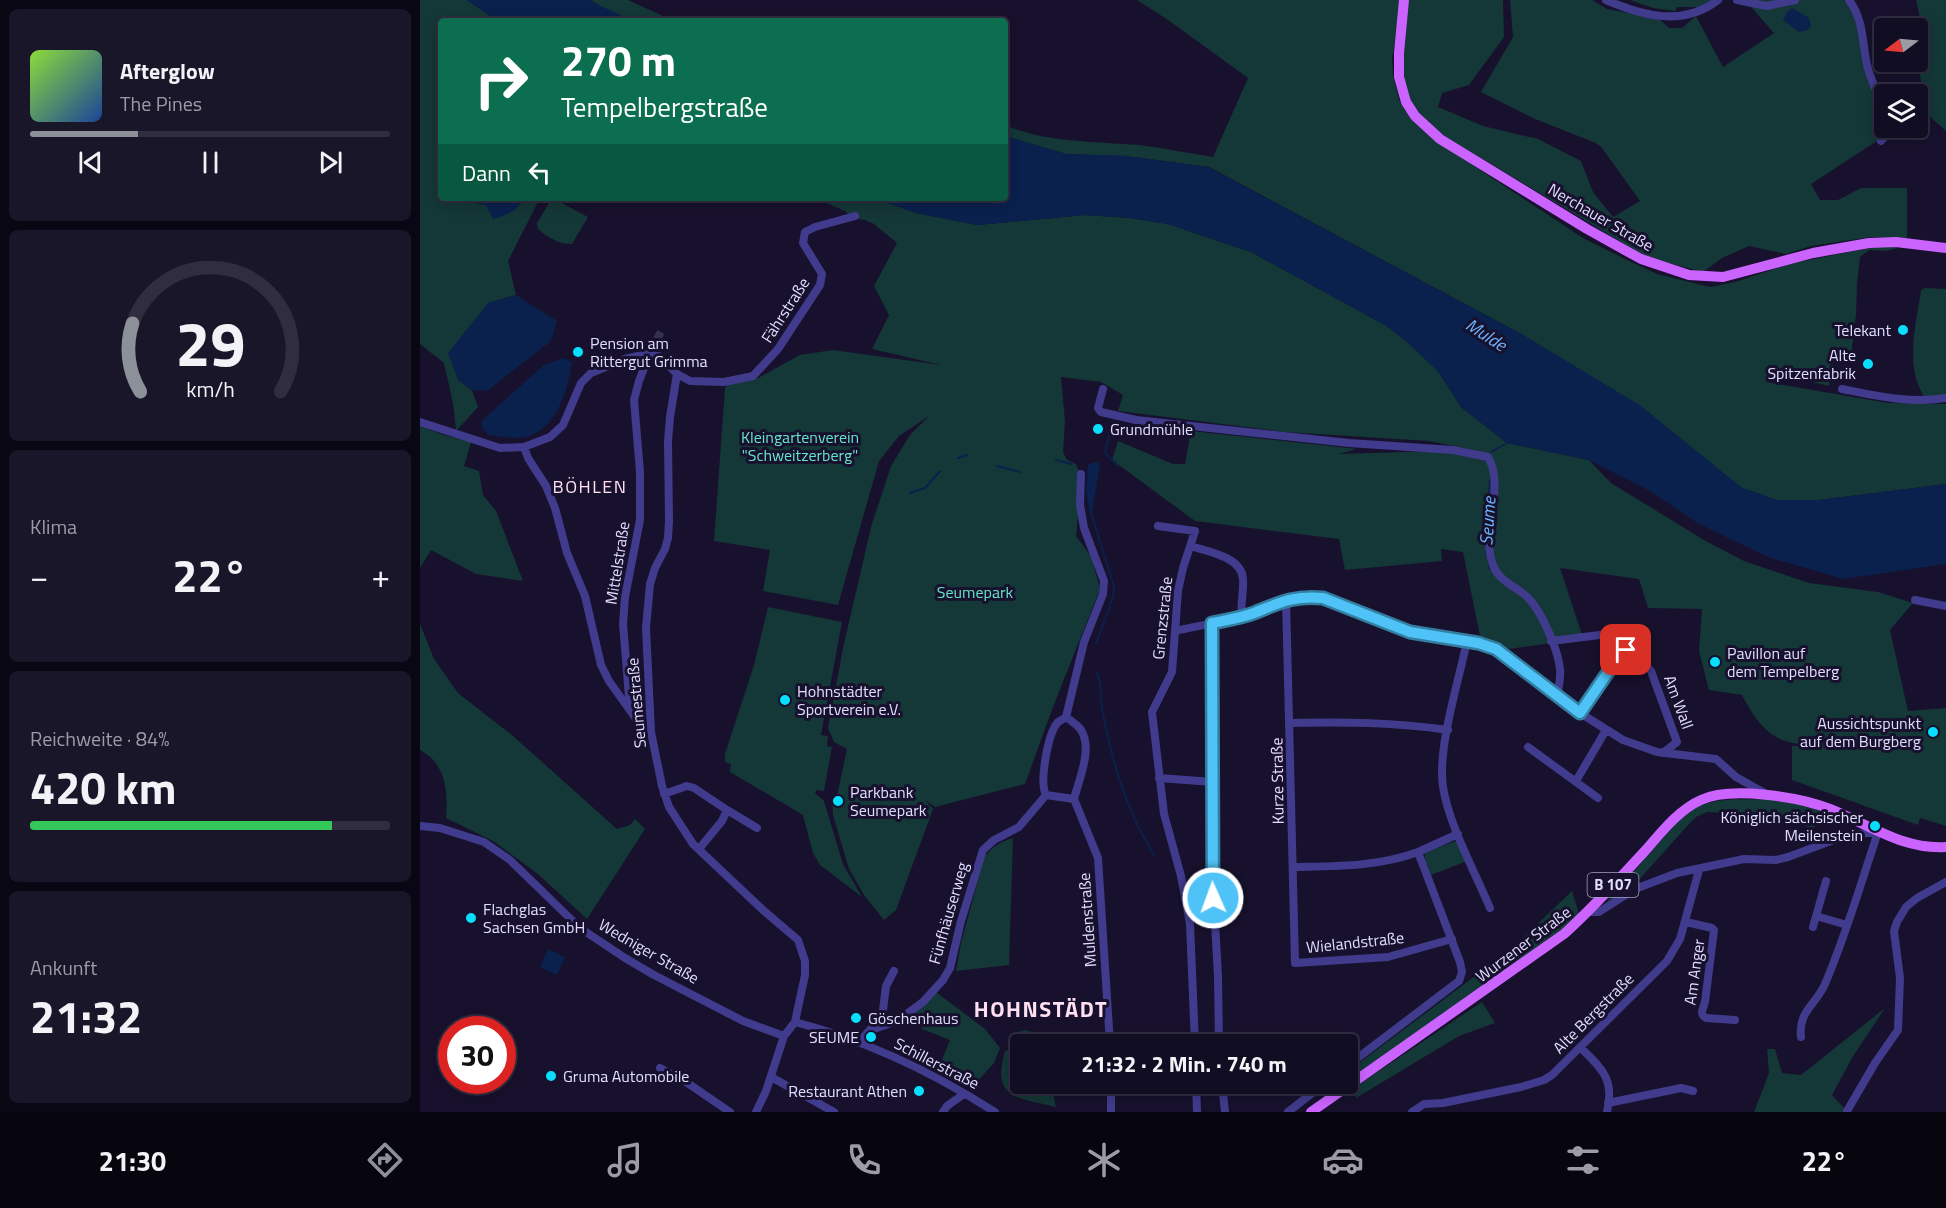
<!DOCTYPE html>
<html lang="de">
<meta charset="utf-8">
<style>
:root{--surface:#110d22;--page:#1a162a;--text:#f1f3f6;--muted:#9c9ca5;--line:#302d40;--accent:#8c9099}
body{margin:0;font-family:"Titillium Web",sans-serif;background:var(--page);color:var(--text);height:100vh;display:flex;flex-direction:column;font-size:22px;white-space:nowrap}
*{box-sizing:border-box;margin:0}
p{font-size:20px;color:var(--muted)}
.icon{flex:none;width:33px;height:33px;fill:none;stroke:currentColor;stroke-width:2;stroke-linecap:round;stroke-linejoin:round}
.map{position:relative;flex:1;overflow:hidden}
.drawer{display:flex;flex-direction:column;gap:9px;padding:9px;background:#090713;width:420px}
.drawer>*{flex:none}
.hud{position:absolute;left:18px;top:18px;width:570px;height:183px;border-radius:6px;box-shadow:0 3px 15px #0003,0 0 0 2px var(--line);background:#0b6e4f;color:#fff;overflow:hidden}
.needle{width:39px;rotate:254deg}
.tools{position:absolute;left:1454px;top:18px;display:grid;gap:12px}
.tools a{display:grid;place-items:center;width:54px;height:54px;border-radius:6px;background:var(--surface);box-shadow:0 3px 15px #0003,0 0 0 2px var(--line);font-size:30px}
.speed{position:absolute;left:18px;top:1016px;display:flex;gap:12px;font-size:30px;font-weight:700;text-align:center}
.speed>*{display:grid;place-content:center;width:78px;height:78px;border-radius:50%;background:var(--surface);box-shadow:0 3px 15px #0003,0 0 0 2px var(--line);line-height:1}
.speed .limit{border:9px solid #d22;background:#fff;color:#111}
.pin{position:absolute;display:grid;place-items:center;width:51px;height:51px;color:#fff;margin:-26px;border-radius:12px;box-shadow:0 3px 9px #0006}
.me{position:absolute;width:66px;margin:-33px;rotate:358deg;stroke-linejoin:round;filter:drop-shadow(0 0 4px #0008)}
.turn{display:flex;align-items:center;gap:21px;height:126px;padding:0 24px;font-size:27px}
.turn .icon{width:78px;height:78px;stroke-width:2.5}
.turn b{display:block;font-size:42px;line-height:51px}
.then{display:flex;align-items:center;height:57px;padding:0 24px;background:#0003;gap:12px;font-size:22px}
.big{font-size:45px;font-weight:700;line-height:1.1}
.drawer .card{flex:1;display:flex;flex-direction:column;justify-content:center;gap:9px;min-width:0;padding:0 21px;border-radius:9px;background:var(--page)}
.drawer .dial{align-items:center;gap:0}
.dial svg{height:156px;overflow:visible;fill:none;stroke:var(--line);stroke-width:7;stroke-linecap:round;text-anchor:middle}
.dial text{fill:var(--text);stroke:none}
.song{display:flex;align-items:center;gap:18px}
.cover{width:72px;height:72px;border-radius:9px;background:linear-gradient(135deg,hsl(90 70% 55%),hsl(220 70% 35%))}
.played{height:6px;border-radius:3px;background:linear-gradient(90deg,var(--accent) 30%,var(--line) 30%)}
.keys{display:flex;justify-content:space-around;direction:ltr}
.heat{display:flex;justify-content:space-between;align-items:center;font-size:33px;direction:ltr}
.charge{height:9px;border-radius:4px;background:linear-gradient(90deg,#34c759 84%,var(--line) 0)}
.trip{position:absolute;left:590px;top:1034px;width:348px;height:60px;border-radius:6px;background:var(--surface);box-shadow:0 3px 15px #0003,0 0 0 2px var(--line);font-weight:700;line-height:60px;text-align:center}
.dock{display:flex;height:96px;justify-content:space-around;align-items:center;background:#07050e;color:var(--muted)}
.dock .icon{width:42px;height:42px}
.dock .current{color:var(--accent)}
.dock b{font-size:27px;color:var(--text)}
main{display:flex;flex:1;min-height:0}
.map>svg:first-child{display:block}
</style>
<main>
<section class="drawer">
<div class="card">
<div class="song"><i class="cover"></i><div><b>Afterglow</b><p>The Pines</p></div></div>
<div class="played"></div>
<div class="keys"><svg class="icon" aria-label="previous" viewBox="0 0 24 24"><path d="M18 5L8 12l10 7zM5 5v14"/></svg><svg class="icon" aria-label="pause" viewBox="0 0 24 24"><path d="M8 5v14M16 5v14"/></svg><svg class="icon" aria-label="next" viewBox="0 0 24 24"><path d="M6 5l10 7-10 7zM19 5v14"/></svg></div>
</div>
<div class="card dial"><svg viewBox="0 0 100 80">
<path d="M14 69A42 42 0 1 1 86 69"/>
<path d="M14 69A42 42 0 0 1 10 34" stroke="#8c9099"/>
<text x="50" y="56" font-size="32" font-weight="700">29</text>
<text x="50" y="72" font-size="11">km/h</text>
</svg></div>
<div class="card"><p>Klima</p>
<div class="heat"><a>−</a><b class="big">22°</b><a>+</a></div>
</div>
<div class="card"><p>Reichweite · 84%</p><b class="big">420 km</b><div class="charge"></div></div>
<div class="card"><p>Ankunft</p><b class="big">21:32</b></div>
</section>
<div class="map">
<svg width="1526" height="1112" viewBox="0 0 1526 1112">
<rect width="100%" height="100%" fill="#17112d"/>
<path fill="#143737" d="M0 0H47L78 21H21V198H40V200L66 205 101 204 102 198H120L88 261 96 295 68 303 38 380 52 390 58 407 36 431 33 403 24 363 0 344Z
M171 0H208L254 21H213L180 6Z
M717 0H981L972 60 973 75 979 100 985 110 1010 137 1163 238 1205 259 1237 274 1290 287 1315 282 1369 264 1423 253 1463 246 1479 248 1466 251 1449 250 1440 257 1437 284 1436 314 1430 363 1411 360 1409 386 1376 378 1349 365 1346 382 1468 403 1526 404V484L1399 500H1357L1322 488 1278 454 1103 335 789 167 706 156 646 154 585 136V125C628 143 673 141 719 145 743 148 768 153 793 157L828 78 751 22Z
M988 0H1083L1084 37 1049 85 1022 93 1018 107 1063 126 1118 139 1161 161 1173 192 1193 217 1220 201 1182 148 1176 143 1115 119 1061 92 1093 37 1090 0H1172L1187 9 1239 19 1249 28H1262L1276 16 1303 67 1354 33 1331 7 1329 0H1424L1431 9 1440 32 1445 73 1463 114V127L1457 141 1391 184 1400 200H1418L1441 188H1487V238L1451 237 1391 246 1366 254 1329 246 1302 258 1283 272 1226 257 1011 128 990 104 980 76Z
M1210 0H1292L1281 7H1257L1255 11 1233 8Z
M1496 0H1526V131L1508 115 1500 76 1504 37Z
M132 198 168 217 152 244C140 245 127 237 118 229L117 223Z
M395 198H454L496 213 557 225 665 215 710 218 748 224 831 252 965 325 985 340 1018 371 1041 407 1087 443 1169 460 1191 483 1284 540 1324 561 1389 583 1458 592 1493 603 1470 630 1488 711 1526 708V826L1500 818 1498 825 1372 780V746L1432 745C1374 744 1352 753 1322 695L1289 690 1279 651 1282 609 1228 608 1219 579 1140 568 1163 638 1090 649 1061 641 1043 552 1021 549 1022 561 925 570 919 539 775 521 692 460 698 441 753 464H765L771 431 937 449 918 454 1053 450 1009 441 865 432 698 411 703 395 681 382 641 377 645 422 643 452 647 460 656 464 662 479 656 536 671 556 680 589 633 707 605 784 515 807 505 800 513 809 476 910 464 920 444 895 429 869 413 815 412 799 424 802 417 796 427 749 414 742 408 728 423 648 451 527 471 466 490 435 509 416 479 436 459 461 418 605 343 591 350 550 294 541 305 388 308 384 338 378 380 355 413 350 521 365 452 349 469 315 454 286 477 243 454 224 445 220 433 218 425 211Z
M1505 288 1526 289V398H1505C1484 367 1496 325 1501 290Z
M0 426 24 435 51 442 44 466 59 471 63 495 76 511 103 581 56 574 11 550 0 568Z
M348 607 422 622 401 735 408 736 407 746 412 747 404 791 397 790 395 793 404 801 423 864 442 897 400 865 393 853 383 815 310 772 311 764 305 762V754L334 665Z
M0 624 14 659 38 693 93 736 197 829 210 825 215 819 225 829 167 919 119 875 73 841 26 818C28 792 26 763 0 750Z
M1347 799 1389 806 1400 811 1394 829 1350 815 1287 812 1276 817 1269 824 1215 884 1185 904 1261 818C1288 795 1314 800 1347 799Z
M593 838 589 965 536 971 541 943 564 858C572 846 580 842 593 838Z
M1036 841 1039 843 1047 861 1011 875 1005 858V852Z
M1152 891 1159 914 1142 931 927 1082V1072L1091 949Z
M516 992 565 1029 580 1048 574 1063 553 1086 517 1072 530 1040 502 1029 493 1012Z
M1062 1002 1075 1023 1039 1036 936 1098 932 1089Z
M1465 1008 1432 1058 1412 1095 1428 1112H1334L1349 1073 1347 1049H1355L1362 1073 1381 1075Z
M605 1030 612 1032 629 1044H600V1058L597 1060 595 1033Z
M590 1049 600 1074V1083H605L608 1092 626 1086 625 1083H639L631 1085 636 1107C598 1097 571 1100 585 1051Z"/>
<path fill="#0a204d" d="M47 0H170L180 6 213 21H78Z
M1372 8 1389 18 1391 25 1388 30 1379 32 1363 20 1367 12Z
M585 136 646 154 706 156 788 167 1103 335 1221 406 1322 488 1357 500H1399L1526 484V564L1423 579 1348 557 1279 524 1230 491 1169 460 1087 443 1041 407 1018 371 985 340 965 325 831 252 748 224 710 218 665 215 557 225 496 213 454 198H585Z
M40 198H102C99 212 85 215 73 219L66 205 40 200Z
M96 295 137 321 131 341 67 391 52 390 38 380 28 353 68 303Z
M143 358 152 362C147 394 135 437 96 438 86 438 77 436 68 435L62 428V421L69 414 124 365Z
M677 462 680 465C677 481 675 496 672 513H670L666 490 668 464Z
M128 949 145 957 137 975 120 967Z"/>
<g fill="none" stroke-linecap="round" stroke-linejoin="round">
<path stroke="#0a204d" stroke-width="2" d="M693 421 685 453 698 466
M1071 452 1087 443
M538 458 547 455
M636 460 651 464
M577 466 600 472
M490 493 505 488 520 471
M1069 504 1070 480
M671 513 694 586 693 597 676 644
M1066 552 1070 569
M677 673C682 684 680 702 683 714 693 765 707 812 734 855"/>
<path stroke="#35304c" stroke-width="8" stroke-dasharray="8 4" stroke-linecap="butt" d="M237 339 241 332"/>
<path stroke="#413b8d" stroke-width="8" d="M1186 0C1223 16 1263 27 1298 0
M1317 0 1347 6 1375 0
M1429 0C1446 23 1441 47 1449 72 1453 85 1460 98 1464 112
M1461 141 1466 135V128
M257 374 250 417 248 441 249 521 248 538 245 549 235 568 230 584 226 628 231 732 242 786 249 807 273 844 343 910 378 940 385 961V975L375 1022 364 1036 346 1091 336 1112
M683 389 678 408 681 412 716 420 929 443 1033 450 1068 457C1086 487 1060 531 1073 565 1079 581 1093 585 1105 595 1120 607 1138 649 1140 669 1141 678 1139 687 1137 696
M1422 389C1457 396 1491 404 1526 398
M0 422 80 448 104 447 130 437 143 425 161 383 171 373 205 359 230 353 239 356 257 374 270 381 304 382 333 376 358 349 400 285 402 274 383 243 385 232 395 227 435 216
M104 447 108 458 126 486 135 508 147 553 165 596 181 665 189 681 219 723 231 732
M661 474 660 505 664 528 684 581 683 594 664 642 646 717C644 719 641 720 638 722 628 733 619 782 626 795L654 799 678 858 690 1044
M738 526 775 531 763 568 758 591 752 672 732 712 744 814 761 876 770 924 775 1044
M770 546C787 551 822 557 823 579 824 592 820 603 822 617
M866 599 875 963 968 957 1032 939
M1495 600 1526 606
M792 623 793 885 798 977 799 1044
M755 631C778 626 802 622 825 616 857 607 866 594 903 598L990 632 1058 643 1076 649 1160 713 1203 740 1237 752 1296 759 1316 777 1348 795
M1047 641C1039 680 1017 749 1023 787 1029 825 1055 872 1070 908
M1131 641 1196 633 1222 634 1220 659
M210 709 203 624 205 597 220 520V472L214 400 219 381 230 353
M1160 713 1199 656 1206 650 1220 659 1231 671 1257 742 1243 753
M646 717C651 721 658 725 661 730 673 749 659 779 654 799
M871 723C926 722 973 722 1028 730
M1108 747 1178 798
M739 778 793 782
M1156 781 1186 730
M244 794 267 786 274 788 307 810 302 821 279 849
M307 810 337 828
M0 826 20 828 64 842 90 860 160 928 205 958 234 975 323 1021 364 1036
M873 867C916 866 957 867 998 852
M1168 912H1179L1215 889 1257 873 1324 859 1356 860 1368 857 1427 835 1458 832C1441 883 1426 935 1405 984 1396 1005 1378 1011 1381 1037
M1396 916 1427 925
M1266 922 1292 928 1294 930 1285 1002C1283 1009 1279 1014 1286 1018L1315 1020
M1393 927 1406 881
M375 1022C445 1040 514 1073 575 1112
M451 1030 477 1021 503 1002 523 980 530 968 541 921 563 850 574 840 599 827 626 795
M439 1042 458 1021 463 1010 466 986 474 971
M1160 1047C1182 1069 1195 1079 1187 1112
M927 1066 1039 981 1042 972 1040 962 998 852 1038 834
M240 1068 266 1082 310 1112
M351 1077 414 1112
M776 1083 777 1112
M802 1083 805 1112
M1188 1103 1261 1088 1273 1091
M1427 1111 1455 1063 1478 1030 1480 978 1474 931 1477 922 1486 907 1497 898 1526 882
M523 1112 527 1106 544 1094
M691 1112V1083
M868 1112 905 1083
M992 1112 1004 1104 1023 1103 1101 1087 1124 1080 1132 1075 1247 961 1260 939 1279 870"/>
<path stroke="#cb64ff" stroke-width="10" d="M984 0 979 53V77L986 102 995 116 1020 139 1167 229 1221 259 1269 275 1303 277 1393 253 1449 243 1476 242 1526 248
M891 1112 1144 934C1173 908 1198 880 1224 852 1240 834 1258 810 1281 800 1311 786 1380 797 1410 809 1448 824 1483 850 1526 847"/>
</g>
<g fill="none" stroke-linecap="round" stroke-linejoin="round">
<defs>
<path id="route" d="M793 898 792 623C806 620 821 618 834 613 859 603 874 595 903 598L990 632 1058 643 1076 649 1160 713 1199 656 1206 650"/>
</defs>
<use href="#route" stroke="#337fa1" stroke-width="15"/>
<use href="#route" stroke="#4fc3f7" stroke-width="10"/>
</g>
<g fill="#09deff" stroke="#17112d" stroke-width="2">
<circle cx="1483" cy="330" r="6"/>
<circle cx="158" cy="352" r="6"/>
<circle cx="1448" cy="364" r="6"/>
<circle cx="678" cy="429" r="6"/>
<circle cx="1295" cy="662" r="6"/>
<circle cx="365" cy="700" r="6"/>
<circle cx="1513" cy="732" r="6"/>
<circle cx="418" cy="801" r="6"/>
<circle cx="1455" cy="826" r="6"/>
<circle cx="51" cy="918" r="6"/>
<circle cx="436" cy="1018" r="6"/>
<circle cx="451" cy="1037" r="6"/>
<circle cx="131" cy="1076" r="6"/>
<circle cx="499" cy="1091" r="6"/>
</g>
<g text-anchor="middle" stroke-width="6" stroke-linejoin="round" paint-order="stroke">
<rect fill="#17112d" stroke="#a5a0c0" stroke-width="1.5" x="1167.5" y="873" width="51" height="24" rx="4.5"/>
<g font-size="15" font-weight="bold" fill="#e2ddff">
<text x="1193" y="890">B 107</text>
</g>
<g font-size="16" fill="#e2ddff" stroke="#17112d">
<text transform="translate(1181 217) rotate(30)" y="6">Nerchauer Straße</text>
<text transform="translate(365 310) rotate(-57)" y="6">Fährstraße</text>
<text transform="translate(197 563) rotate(-81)" y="6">Mittelstraße</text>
<text transform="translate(742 618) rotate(-84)" y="6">Grenzstraße</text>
<text transform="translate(1259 702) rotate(70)" y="6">Am Wall</text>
<text transform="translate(216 703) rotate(-95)" y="6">Seumestraße</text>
<text transform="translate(857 781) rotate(-91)" y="6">Kurze Straße</text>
<text transform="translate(528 913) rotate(-74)" y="6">Fünfhäuserweg</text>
<text transform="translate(667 920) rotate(-94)" y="6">Muldenstraße</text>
<text transform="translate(935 942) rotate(-6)" y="6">Wielandstraße</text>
<text transform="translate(1103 944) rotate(-37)" y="6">Wurzener Straße</text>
<text transform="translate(229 951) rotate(30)" y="6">Wedniger Straße</text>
<text transform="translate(1274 972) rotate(-82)" y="6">Am Anger</text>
<text transform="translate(1173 1013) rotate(-45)" y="6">Alte Bergstraße</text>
<text transform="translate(517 1063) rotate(27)" y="6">Schillerstraße</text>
</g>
<g font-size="16" fill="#e2ddff" stroke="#17112d" text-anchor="start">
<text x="1471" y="336" text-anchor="end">Telekant</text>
<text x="170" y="349">Pension am<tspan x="170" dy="18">Rittergut Grimma</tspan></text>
<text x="1436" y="361" text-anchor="end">Alte<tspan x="1436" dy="18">Spitzenfabrik</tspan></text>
<text x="690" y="435">Grundmühle</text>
<text x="1307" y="659">Pavillon auf<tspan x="1307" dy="18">dem Tempelberg</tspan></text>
<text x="377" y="697">Hohnstädter<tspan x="377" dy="18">Sportverein e.V.</tspan></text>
<text x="1501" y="729" text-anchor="end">Aussichtspunkt<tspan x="1501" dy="18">auf dem Burgberg</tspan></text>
<text x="430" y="798">Parkbank<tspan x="430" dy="18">Seumepark</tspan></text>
<text x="1443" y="823" text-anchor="end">Königlich sächsischer<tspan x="1443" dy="18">Meilenstein</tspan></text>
<text x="63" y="915">Flachglas<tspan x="63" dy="18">Sachsen GmbH</tspan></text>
<text x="448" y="1024">Göschenhaus</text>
<text x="439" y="1043" text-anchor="end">SEUME</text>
<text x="143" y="1082">Gruma Automobile</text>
<text x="487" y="1097" text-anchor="end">Restaurant Athen</text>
</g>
<g font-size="16" fill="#64e4c9" stroke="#17112d">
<text x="380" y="443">Kleingartenverein<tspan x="380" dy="18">"Schweitzerberg"</tspan></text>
<text x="555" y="598">Seumepark</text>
</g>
<g font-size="18" font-style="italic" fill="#6bb5ff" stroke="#17112d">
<text transform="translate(1066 335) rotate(33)" y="6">Mulde</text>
<text transform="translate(1068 521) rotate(-86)" y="6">Seume</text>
</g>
<g font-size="18" letter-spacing="1.5" fill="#ffdff2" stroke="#17112d">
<text x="170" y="493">BÖHLEN</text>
</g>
<g font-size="22" font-weight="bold" letter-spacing="1.5" fill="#ffdff2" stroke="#17112d">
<text x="621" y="1017">HOHNSTÄDT</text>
</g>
</g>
</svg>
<div class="tools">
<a><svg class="needle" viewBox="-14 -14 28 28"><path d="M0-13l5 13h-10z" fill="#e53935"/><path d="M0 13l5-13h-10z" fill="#9c9ca5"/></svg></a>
<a><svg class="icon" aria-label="layers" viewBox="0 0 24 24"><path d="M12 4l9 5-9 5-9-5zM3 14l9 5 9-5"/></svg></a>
</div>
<div class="speed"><div class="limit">30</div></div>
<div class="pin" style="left:1206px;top:650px;background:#d93025"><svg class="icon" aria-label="arrive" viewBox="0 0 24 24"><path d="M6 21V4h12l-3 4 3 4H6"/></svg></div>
<svg class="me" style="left:793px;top:898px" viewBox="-20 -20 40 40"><circle r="17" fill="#4fc3f7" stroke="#fff" stroke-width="3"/><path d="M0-11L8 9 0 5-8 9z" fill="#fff"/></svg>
<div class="trip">21:32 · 2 Min. · 740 m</div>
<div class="hud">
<div class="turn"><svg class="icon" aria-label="right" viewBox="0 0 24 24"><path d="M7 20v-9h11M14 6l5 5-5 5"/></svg><div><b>270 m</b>Tempelbergstraße</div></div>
<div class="then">Dann<svg class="icon" aria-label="left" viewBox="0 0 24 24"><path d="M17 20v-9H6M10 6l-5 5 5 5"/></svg></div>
</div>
</div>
</main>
<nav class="dock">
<b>21:30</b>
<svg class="icon current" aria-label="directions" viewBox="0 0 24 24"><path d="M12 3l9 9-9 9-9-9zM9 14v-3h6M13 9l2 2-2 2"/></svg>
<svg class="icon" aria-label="music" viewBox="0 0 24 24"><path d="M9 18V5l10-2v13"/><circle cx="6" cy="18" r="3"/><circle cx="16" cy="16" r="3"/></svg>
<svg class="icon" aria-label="phone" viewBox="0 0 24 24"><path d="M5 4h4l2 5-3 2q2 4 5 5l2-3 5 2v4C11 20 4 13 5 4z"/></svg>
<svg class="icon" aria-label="climate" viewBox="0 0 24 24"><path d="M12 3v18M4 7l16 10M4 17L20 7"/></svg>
<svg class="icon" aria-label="car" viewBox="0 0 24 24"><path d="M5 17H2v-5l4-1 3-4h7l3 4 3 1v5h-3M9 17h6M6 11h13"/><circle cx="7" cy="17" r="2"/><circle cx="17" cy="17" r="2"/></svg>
<svg class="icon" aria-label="filters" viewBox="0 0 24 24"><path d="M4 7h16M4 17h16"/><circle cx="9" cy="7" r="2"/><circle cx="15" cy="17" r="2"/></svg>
<b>22°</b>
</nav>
